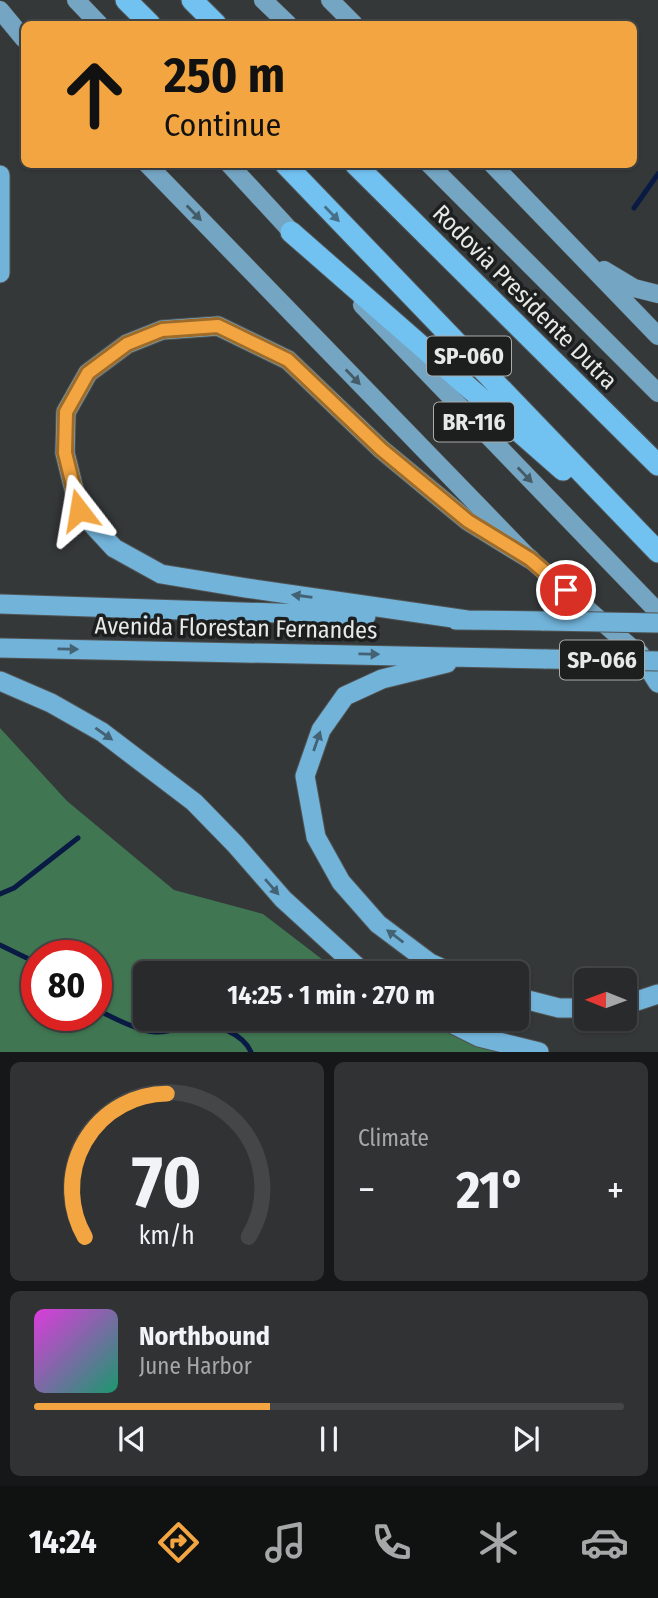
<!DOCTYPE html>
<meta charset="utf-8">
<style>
:root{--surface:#282a2b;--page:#303233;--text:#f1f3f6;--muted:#a5a7a9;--line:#444647;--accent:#f2a540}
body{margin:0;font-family:"Fira Sans Condensed",sans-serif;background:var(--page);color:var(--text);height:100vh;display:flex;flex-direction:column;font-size:26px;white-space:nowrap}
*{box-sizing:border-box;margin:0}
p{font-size:23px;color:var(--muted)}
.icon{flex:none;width:38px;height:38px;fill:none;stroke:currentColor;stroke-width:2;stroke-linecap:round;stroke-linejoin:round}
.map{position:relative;height:1052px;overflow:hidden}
.side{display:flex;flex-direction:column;gap:10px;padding:10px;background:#161718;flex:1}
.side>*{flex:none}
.banner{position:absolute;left:21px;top:21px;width:616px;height:147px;border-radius:10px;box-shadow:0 2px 5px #0004,0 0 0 2px var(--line);background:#f2a540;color:#111;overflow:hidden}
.needle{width:46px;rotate:271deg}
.fabs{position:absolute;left:574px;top:968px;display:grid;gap:14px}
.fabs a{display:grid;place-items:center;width:63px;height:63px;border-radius:10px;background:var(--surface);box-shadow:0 2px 5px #0004,0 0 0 2px var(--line);font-size:35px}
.speed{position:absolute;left:21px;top:940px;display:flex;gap:14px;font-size:35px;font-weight:700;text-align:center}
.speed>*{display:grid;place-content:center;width:91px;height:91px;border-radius:50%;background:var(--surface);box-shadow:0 2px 5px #0004,0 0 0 2px var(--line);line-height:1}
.speed .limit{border:10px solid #d22;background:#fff;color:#111}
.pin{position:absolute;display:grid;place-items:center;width:60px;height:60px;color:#fff;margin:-30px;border:4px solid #fff;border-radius:50%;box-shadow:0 2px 7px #0007}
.me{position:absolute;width:77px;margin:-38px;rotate:346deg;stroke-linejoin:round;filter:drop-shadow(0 0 5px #0008)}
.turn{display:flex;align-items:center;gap:24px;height:147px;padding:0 28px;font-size:32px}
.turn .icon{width:91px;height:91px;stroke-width:2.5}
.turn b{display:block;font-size:49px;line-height:60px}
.big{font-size:52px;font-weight:700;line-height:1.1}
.side .tile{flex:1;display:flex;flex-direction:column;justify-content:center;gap:10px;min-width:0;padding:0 24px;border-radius:10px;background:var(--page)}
.side .dial{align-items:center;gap:0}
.dial svg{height:182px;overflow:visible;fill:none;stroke:var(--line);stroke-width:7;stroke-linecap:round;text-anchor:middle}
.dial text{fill:var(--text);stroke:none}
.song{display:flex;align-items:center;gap:21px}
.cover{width:84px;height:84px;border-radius:10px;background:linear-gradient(135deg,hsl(300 70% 55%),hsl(160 70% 35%))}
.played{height:7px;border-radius:4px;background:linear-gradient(90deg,var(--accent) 40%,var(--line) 40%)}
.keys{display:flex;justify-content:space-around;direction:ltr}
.heat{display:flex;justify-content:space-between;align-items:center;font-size:38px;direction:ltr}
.side .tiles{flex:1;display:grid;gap:10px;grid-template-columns:1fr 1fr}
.tile:last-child{grid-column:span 2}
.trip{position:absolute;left:133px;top:961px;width:396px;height:70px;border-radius:10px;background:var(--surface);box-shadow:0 2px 5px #0004,0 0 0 2px var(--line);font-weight:700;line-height:70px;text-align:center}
.tabs{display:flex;height:112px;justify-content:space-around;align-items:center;background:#101111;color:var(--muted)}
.tabs .icon{width:49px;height:49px}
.tabs .active{color:var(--accent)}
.tabs b{font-size:32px;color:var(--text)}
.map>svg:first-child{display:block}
</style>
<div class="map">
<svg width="658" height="1052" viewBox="0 0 658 1052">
<rect width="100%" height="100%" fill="#353839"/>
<path fill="#407651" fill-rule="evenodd" d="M0 728 67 801 174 890 263 914 340 973H145V1018L421 1019 468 1043 508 1052H0ZM37 956H96V1015H37Z"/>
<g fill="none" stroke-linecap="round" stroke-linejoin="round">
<path stroke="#091b45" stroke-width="5" d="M634 208 658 174
M0 894 14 888 78 838
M0 945 37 963
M96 1009C111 1017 142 1033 158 1032 170 1032 183 1027 195 1025 215 1022 243 1034 251 1052"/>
<defs>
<path id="primary" d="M76 0 99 24
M263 0 288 24
M330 0 354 24
M0 10 24 39
M147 164 530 559 648 662
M229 164 301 242
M429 164 658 393
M492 164 658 336
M604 270 634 288 658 294
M362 305 658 612"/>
<path id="trunk" d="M0 175V273
M0 604 366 616
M456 620 544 621
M467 620 246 588 161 574 114 548 79 510 65 453 66 412 88 373 127 344 162 330 218 326 288 360 381 449 468 521 530 559
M0 648 546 659
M639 653 658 683
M447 663 382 679 345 696 321 730 305 776 316 837 341 882 378 924 430 963 452 973
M0 681 51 703 102 732 194 802 235 844 283 899 364 973
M516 997 559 1008H586
M625 1005 658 994
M441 1018 479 1037 539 1052"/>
<path id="motorway" d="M126 0 150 24
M192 0 216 24
M285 164 658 552
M355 164 658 465
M291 232 563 470"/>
</defs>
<use href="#primary" stroke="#515454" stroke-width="19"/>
<use href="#trunk" stroke="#515454" stroke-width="21"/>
<use href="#motorway" stroke="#515454" stroke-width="23"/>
<use href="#primary" stroke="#74a5c2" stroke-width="18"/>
<use href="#trunk" stroke="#72b3da" stroke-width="19"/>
<use href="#motorway" stroke="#71c1f1" stroke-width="21"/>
<defs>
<path id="trunk-bridge" d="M544 621 658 623
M546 659 658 661"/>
</defs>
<use href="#trunk-bridge" stroke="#515454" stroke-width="21" stroke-linecap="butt"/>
<use href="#trunk-bridge" stroke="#72b3da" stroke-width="19"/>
</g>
<defs><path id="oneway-solid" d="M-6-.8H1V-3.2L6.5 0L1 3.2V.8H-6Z" transform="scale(1.75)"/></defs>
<g fill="#445b68">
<use href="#oneway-solid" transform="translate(194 213) rotate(46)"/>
<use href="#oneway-solid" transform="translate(353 377) rotate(46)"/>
<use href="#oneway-solid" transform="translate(525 475) rotate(46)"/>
</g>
<use fill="#477088" href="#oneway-solid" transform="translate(332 214) rotate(46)"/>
<g fill="#436273">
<use href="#oneway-solid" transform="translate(302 596) rotate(-172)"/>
<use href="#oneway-solid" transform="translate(68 649) rotate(1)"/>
<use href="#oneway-solid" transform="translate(369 654) rotate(1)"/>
<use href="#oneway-solid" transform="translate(104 734) rotate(35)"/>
<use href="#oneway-solid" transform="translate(317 741) rotate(-71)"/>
<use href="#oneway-solid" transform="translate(272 887) rotate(49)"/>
<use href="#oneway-solid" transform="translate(395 936) rotate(-143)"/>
</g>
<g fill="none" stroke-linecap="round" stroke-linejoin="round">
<defs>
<path id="route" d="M79 510 65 453 66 412 88 373 127 344 162 330 218 326 288 360 381 449 468 521 530 559 566 590"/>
</defs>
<use href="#route" stroke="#9d6b2a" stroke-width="18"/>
<use href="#route" stroke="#f2a540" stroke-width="12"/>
</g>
<g text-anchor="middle" stroke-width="7" stroke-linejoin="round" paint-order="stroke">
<g fill="#1d1f1f" stroke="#aaacac" stroke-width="2">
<rect x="427" y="336.5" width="84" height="39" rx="5"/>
<rect x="434" y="402.5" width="80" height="39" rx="5"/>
<rect x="560" y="640.5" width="84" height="39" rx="5"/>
</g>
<g font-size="23" font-weight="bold" fill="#e7e9e9">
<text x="469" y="364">SP-060</text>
<text x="474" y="430">BR-116</text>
<text x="602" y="668">SP-066</text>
</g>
<g font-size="24" fill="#e7e9e9" stroke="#1d1f1f">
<text transform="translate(525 297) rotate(45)" y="8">Rodovia Presidente Dutra</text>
<text transform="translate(236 628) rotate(1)" y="8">Avenida Florestan Fernandes</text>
</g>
</g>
</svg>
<div class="fabs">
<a><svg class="needle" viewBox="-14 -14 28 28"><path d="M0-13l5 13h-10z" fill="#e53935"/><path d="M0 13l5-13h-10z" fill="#a5a7a9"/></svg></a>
</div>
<div class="speed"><div class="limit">80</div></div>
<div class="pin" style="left:566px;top:590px;background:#d93025"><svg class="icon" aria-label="arrive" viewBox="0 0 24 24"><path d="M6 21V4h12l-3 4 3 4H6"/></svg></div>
<svg class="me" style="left:79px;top:510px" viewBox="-20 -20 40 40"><path d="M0-17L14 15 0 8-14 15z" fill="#f2a540" stroke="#fff" stroke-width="4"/></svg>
<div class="trip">14:25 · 1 min · 270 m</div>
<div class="banner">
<div class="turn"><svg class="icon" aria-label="ahead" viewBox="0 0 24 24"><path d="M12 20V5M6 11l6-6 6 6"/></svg><div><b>250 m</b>Continue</div></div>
</div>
</div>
<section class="side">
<div class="tiles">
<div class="tile dial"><svg viewBox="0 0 100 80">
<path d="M14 69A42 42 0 1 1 86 69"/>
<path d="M14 69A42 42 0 0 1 50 6" stroke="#f2a540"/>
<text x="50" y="56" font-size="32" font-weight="700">70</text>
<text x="50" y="72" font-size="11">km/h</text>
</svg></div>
<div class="tile"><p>Climate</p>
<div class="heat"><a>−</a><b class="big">21°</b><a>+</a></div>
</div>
<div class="tile">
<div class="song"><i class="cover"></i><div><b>Northbound</b><p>June Harbor</p></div></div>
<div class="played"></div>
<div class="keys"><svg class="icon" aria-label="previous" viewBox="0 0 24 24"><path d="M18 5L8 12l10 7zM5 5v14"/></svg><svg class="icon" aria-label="pause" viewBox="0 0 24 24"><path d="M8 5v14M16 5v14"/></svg><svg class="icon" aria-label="next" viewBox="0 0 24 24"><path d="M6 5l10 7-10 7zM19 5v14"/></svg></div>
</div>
</div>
</section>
<nav class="tabs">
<b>14:24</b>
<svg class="icon active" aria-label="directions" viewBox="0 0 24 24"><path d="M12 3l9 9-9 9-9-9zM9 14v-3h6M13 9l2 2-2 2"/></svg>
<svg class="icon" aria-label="music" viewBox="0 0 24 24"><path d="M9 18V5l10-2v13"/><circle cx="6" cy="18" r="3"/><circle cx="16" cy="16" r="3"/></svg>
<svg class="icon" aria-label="phone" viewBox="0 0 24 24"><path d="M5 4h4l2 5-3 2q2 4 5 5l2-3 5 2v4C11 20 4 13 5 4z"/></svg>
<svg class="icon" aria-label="climate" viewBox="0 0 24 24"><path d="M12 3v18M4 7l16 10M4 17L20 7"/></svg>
<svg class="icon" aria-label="car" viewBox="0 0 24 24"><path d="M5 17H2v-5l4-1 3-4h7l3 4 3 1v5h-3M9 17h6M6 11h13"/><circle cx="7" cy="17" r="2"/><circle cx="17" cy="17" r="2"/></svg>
</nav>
